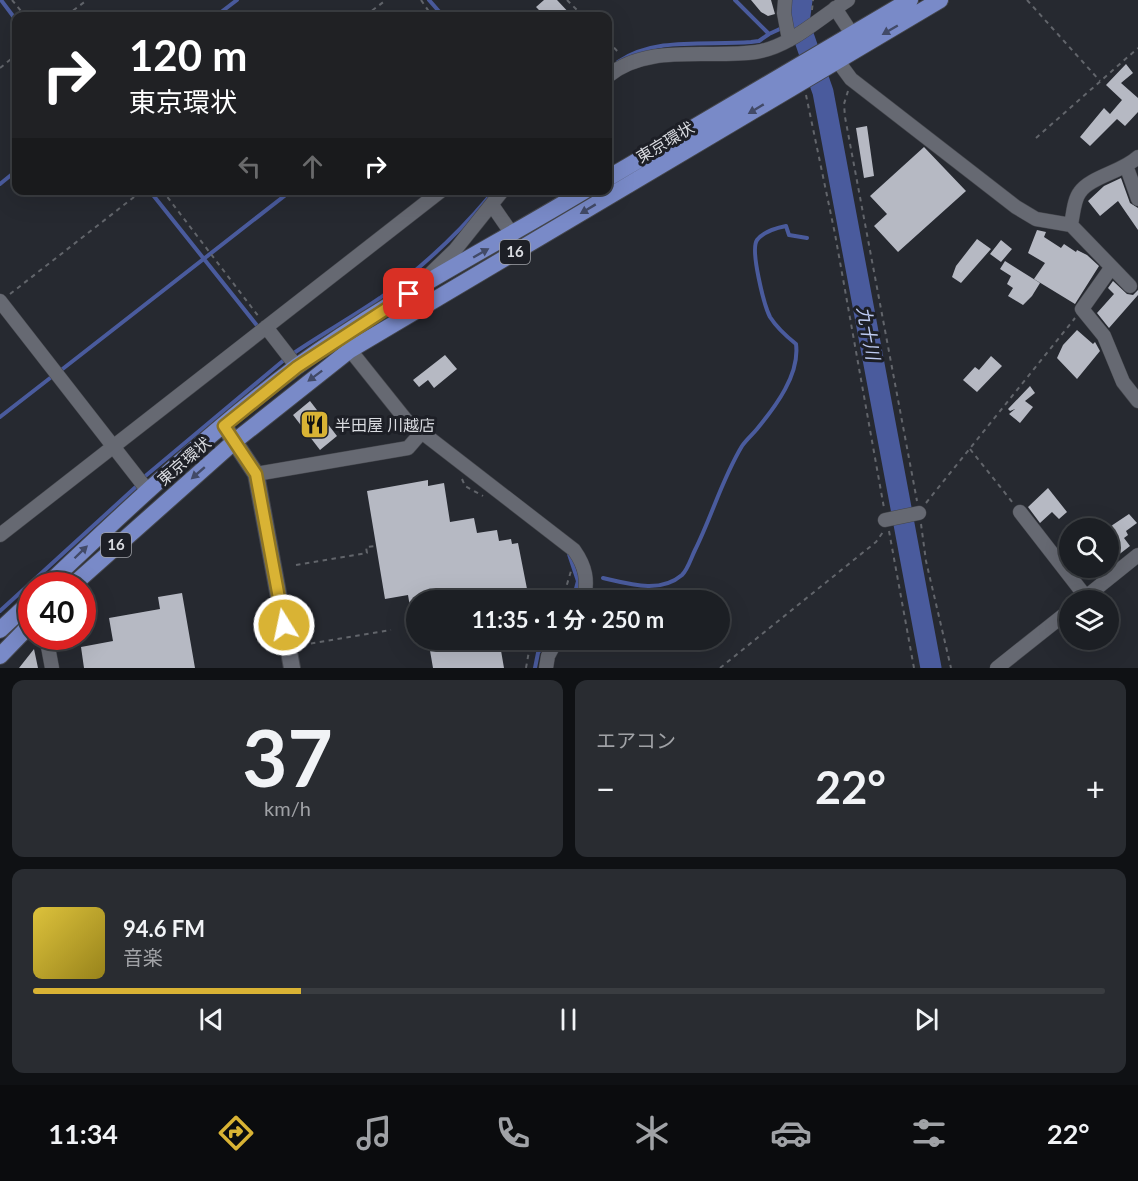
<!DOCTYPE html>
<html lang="ja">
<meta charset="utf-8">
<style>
:root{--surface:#1c1f24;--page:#292c31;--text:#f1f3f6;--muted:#a0a2a6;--line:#3a3d41;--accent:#d9b334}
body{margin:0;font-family:Lato,"Noto Sans JP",sans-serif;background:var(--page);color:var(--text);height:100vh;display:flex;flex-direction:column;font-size:22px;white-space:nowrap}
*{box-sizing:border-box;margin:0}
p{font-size:20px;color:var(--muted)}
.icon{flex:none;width:33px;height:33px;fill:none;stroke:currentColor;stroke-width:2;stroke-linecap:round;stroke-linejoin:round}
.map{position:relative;height:668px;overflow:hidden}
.details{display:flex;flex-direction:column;gap:12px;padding:12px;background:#0f1114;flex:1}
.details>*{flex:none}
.guide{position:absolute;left:12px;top:12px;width:600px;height:183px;border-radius:12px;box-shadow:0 6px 24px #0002,0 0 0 2px var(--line);background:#202124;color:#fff;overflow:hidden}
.tools{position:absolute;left:1059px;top:518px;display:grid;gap:12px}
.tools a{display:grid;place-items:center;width:60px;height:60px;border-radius:50%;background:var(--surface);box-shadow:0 6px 24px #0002,0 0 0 2px var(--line);font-size:30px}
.speed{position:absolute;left:18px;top:572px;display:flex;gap:12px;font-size:30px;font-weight:700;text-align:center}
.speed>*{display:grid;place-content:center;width:78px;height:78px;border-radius:50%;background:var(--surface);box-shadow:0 6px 24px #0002,0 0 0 2px var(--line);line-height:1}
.speed .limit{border:9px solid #d22;background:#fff;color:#111}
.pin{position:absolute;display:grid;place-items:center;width:51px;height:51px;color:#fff;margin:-26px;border-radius:12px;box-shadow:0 3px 9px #0006}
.me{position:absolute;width:66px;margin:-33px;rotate:350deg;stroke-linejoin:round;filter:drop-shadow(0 0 4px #0008)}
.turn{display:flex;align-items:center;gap:21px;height:126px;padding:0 18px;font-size:27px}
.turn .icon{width:78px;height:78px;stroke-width:2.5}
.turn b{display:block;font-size:42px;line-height:51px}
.lanes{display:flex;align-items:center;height:57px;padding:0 18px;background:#0003;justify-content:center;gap:30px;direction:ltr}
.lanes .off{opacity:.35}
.big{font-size:45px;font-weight:700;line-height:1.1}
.details .tile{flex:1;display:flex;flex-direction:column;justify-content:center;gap:9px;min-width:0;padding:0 21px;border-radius:12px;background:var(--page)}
.details .dial{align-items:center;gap:0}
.dial b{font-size:78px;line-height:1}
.song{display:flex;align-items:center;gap:18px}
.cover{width:72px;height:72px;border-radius:9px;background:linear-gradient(135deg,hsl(50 70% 55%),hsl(50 70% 35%))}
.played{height:6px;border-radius:3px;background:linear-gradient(90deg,var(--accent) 25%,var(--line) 25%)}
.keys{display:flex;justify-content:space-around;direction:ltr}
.heat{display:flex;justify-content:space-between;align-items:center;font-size:33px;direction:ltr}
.details .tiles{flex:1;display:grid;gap:12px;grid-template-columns:1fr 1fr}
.tile:last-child{grid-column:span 2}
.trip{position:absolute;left:406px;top:590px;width:324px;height:60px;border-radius:30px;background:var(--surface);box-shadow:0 6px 24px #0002,0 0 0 2px var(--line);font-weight:700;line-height:60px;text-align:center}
.dock{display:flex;height:96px;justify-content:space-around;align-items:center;background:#0b0c0e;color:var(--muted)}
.dock .icon{width:42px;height:42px}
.dock .current{color:var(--accent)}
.dock b{font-size:27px;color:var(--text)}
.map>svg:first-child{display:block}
</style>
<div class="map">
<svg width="1138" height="668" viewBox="0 0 1138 668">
<rect width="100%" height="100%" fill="#262930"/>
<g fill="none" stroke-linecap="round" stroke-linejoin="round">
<path stroke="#4a5b9d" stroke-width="4" d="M1 0 16 20
M429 0 443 16
M735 0 769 34 782 28
M216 16 237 0
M790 26 799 23
M618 62C656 36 708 46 751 42L759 41 769 34
M0 184 16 171
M149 190 259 328
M291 355C320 335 351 318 380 298 420 269 456 236 488 198
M60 371 292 190
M0 417 54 375
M143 478 284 360
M569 554 578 581 573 600
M603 578C629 584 660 594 682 575 688 569 691 558 695 550 712 516 722 479 742 446 746 440 752 435 757 429 776 406 800 374 796 344 786 336 777 328 770 317 764 305 750 250 757 240 764 231 776 228 786 226L789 235 807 238
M0 611 139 484
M535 668 538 653 546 639"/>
<path stroke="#4a5b9d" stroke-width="21" d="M802 0 799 23 823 92 931 668"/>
</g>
<path fill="#b6b9c3" d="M544 0H557L572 16H545L536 7Z
M751 0H771L775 14 768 16 761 12Z
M1126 64 1133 73 1121 83 1138 98V112L1125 126 1117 119 1090 146 1080 137 1104 108 1110 114 1122 100 1106 85Z
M867 126 874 176 864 178 856 128Z
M924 147 966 191 898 252 874 226 887 214 870 196Z
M1121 178 1130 203 1138 208V230L1118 201 1100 216 1088 201 1104 186Z
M1037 230 1046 232 1044 237 1061 248 1064 244 1076 252 1077 250 1087 255 1099 266 1075 304 1034 279 1045 263 1028 253Z
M977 239 991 249 961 283 952 277 956 266Z
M1001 240 1012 249 1001 262 990 254Z
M1005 261 1040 283 1032 296 1023 305 1008 296 1013 288 1007 284 1011 276 1000 269Z
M1113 281 1127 294 1133 295 1138 290V295L1109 328 1097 313 1114 294 1108 288Z
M1077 330 1093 344 1095 342 1100 351 1077 379 1057 358 1063 345Z
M445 355 457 369 434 388 428 380 419 387 413 380Z
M991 356 1002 366 977 392 963 380 975 367 979 370Z
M1030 386 1035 393 1025 401 1033 407 1020 423 1009 414 1015 409 1010 411 1008 409Z
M310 401 337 436 320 450 293 415Z
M428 480V486L444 483 450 522 474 518 477 533 497 530 499 541 511 539 512 544 518 543 529 599 417 600V619H412L408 595 385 599 367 491Z
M1048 488 1067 512 1059 519 1052 512 1040 523 1028 507Z
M1129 514 1137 523 1126 531 1128 535 1124 538 1130 546 1108 563V528Z
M1074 567H1094L1082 577Z
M182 593 195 668H84L81 647 113 641 109 618 160 609 158 597Z
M428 639H499L504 668H433Z
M34 649 38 668H19Z"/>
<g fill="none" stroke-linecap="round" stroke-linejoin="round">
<defs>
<path id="minor" d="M785 0 784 13 789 40
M835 8 852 34
M837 60 851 79 1016 207 1036 219 1071 225 1130 286
M608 76C648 43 707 59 756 52 790 47 819 18 848 0
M1127 168 1138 199
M492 205 512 234
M1071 225C1073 215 1074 199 1080 192 1090 177 1122 172 1138 157
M1111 268 1082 309 1104 336 1123 382 1138 401
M425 279 455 250 503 190
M0 301 148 491
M266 327 297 367
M350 350 406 420 574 550C586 567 588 580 584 600
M256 474 408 448 421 433
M1020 512 1086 597
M885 520 919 513
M0 535 442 190
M1082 600 1138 555
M46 636 52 668
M546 668 548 656 557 639
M997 668 1070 610"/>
<path id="tertiary" d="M224 426 256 474 292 668"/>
<path id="trunk" d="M608 178 910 0
M47 585C127 509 208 433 296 367 387 300 490 248 586 190
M73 585 235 441 350 350 940 0
M0 630 32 600
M0 656 32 623"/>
</defs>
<use href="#minor" stroke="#44464c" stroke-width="15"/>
<use href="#tertiary" stroke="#44464c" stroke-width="18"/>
<use href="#trunk" stroke="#44464c" stroke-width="18"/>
<path stroke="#62656b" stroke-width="2" stroke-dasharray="4.5 4.5" stroke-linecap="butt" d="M12 0 25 16
M421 0 432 16
M567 0 583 16
M1027 0 1100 81
M812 10 813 0
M66 16 87 0
M365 16 386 0
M608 41 619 53
M0 68 16 55
M848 91 844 104 845 117 917 501
M806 95 835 234 884 508
M1036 138 1138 48
M162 190 259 317
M10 294 143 190
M970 449 1013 503
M462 479 465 486 483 496
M926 503 1075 318
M921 524 926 561 951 668
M889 531 914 668
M296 565 367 553 366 547 376 546
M558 600 565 591 571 571
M302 645 391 630
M526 668 529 651 536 639
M720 668 876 542 883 532"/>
<use href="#minor" stroke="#666972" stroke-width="14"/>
<use href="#tertiary" stroke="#666972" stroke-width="16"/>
<use href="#trunk" stroke="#798ac8" stroke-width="16"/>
</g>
<defs><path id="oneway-solid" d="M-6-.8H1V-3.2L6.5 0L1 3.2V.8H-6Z" transform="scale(1.5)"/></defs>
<g fill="#424a67">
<use href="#oneway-solid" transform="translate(890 30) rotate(150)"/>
<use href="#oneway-solid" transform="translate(756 109) rotate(149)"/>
<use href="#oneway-solid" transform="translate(588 209) rotate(149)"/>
<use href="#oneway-solid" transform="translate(481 253) rotate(-30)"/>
<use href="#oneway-solid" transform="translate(315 376) rotate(143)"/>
<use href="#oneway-solid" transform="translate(198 473) rotate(139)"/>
<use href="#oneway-solid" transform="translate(81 552) rotate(-44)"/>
</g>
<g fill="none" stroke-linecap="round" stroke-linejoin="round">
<defs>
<path id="route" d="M284 625 256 474 224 426 297 367 409 294"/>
</defs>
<use href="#route" stroke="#8d7422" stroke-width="15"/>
<use href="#route" stroke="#d9b334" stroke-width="10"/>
</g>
<defs>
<symbol id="restaurant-square" viewBox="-11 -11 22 22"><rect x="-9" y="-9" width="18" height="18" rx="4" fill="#d9b334" stroke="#1d1f26"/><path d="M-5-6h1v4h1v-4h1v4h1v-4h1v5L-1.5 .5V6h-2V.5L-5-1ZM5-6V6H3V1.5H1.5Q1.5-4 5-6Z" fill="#111"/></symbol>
</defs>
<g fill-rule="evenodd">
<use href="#restaurant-square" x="298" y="408" width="33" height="33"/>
</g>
<g text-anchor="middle" stroke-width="6" stroke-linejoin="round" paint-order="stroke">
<g fill="#1d1f26" stroke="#a1a3a8" stroke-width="1.5">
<rect x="500" y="240" width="30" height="24" rx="4.5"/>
<rect x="101" y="533" width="30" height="24" rx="4.5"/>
</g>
<g font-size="15" font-weight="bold" fill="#d9dbe0">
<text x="515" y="257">16</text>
<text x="116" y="550">16</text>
</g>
<g font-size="16" fill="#d9dbe0" stroke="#1d1f26">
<text transform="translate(665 142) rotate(-31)" y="6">東京環状</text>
<text transform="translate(184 461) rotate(-41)" y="6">東京環状</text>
</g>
<g font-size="16" fill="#d9dbe0" stroke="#1d1f26" text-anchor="start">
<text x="335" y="431">半田屋 川越店</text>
</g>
<g font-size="18" font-style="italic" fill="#bfccf2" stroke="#1d1f26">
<text transform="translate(868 333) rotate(79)" y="6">九十川</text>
</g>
</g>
</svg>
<div class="tools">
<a><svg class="icon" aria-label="search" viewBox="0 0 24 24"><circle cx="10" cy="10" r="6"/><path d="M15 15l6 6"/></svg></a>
<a><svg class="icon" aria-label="layers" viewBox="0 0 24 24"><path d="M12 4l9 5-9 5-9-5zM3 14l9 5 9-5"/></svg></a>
</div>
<div class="speed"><div class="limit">40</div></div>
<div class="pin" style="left:409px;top:294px;background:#d93025"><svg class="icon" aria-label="arrive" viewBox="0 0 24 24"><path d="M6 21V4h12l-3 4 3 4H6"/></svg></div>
<svg class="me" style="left:284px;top:625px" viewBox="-20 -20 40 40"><circle r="17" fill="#d9b334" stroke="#fff" stroke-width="3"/><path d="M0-11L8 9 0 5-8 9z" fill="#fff"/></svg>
<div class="trip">11:35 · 1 分 · 250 m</div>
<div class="guide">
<div class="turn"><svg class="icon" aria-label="right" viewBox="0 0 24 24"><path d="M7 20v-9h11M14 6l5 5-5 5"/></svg><div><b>120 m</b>東京環状</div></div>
<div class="lanes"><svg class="icon off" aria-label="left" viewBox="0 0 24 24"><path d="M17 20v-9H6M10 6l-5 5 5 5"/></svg><svg class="icon off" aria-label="ahead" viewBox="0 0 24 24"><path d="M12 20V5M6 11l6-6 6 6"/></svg><svg class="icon" aria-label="right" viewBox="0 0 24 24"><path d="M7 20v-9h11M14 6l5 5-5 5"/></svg></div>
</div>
</div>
<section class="details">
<div class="tiles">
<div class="tile dial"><b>37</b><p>km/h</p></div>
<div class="tile"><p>エアコン</p>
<div class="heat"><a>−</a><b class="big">22°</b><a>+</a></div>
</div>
<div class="tile">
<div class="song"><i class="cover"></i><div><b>94.6 FM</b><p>音楽</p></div></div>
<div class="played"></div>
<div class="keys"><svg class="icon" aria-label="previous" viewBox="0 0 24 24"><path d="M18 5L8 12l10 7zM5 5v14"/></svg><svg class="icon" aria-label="pause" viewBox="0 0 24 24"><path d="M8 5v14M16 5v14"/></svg><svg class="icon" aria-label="next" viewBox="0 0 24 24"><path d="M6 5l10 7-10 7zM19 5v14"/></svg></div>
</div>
</div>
</section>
<nav class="dock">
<b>11:34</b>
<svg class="icon current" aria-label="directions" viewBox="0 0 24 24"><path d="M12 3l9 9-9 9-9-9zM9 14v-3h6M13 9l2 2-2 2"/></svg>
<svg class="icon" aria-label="music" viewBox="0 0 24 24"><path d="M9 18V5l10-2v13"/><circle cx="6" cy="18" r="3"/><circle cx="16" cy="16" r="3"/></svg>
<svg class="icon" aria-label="phone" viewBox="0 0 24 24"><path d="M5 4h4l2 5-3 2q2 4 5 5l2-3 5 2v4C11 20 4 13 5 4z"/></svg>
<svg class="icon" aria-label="climate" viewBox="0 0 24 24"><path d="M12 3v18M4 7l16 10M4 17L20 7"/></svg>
<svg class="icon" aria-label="car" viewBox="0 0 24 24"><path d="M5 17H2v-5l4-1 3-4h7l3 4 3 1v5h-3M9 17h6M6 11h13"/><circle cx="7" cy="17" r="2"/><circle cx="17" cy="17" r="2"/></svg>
<svg class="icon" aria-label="filters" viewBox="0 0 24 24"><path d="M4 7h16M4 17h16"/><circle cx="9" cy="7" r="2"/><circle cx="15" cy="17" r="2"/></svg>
<b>22°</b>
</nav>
